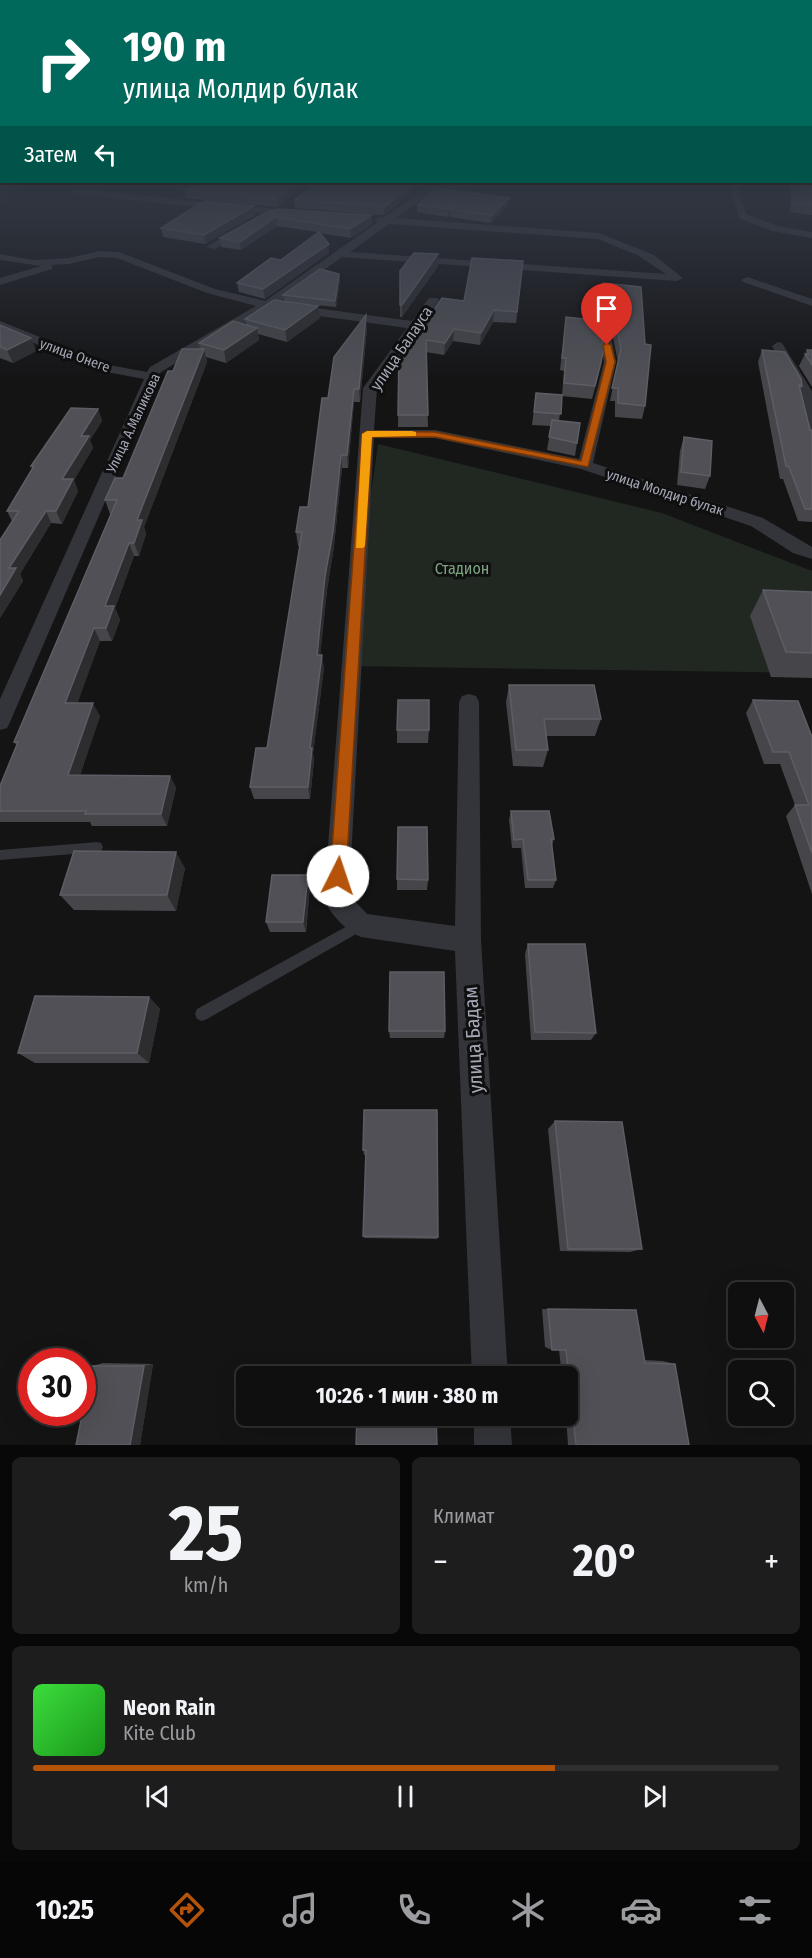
<!DOCTYPE html>
<html lang="ru">
<meta charset="utf-8">
<style>
:root{--surface:#0f0f10;--page:#1d1d1e;--text:#f1f3f6;--muted:#9b9c9f;--line:#2f2f30;--accent:#b45309}
body{margin:0;font-family:"Fira Sans Condensed",sans-serif;background:var(--page);color:var(--text);height:100vh;display:flex;flex-direction:column;font-size:22px;white-space:nowrap}
*{box-sizing:border-box;margin:0}
p{font-size:20px;color:var(--muted)}
.icon{flex:none;width:33px;height:33px;fill:none;stroke:currentColor;stroke-width:2;stroke-linecap:round;stroke-linejoin:round}
.map{position:relative;height:1445px;overflow:hidden}
.details{display:flex;flex-direction:column;gap:12px;padding:12px;background:#080809;flex:1}
.details>*{flex:none}
.hud{position:absolute;left:0px;top:0px;width:813px;height:183px;box-shadow:0 6px 24px #0002,0 0 0 2px var(--line);background:#00695c;color:#fff;overflow:hidden}
.needle{width:39px;rotate:173deg}
.buttons{position:absolute;left:728px;top:1282px;display:grid;gap:12px}
.buttons a{display:grid;place-items:center;width:66px;height:66px;border-radius:9px;background:var(--surface);box-shadow:0 6px 24px #0002,0 0 0 2px var(--line);font-size:30px}
.speed{position:absolute;left:18px;top:1348px;display:flex;gap:12px;font-size:30px;font-weight:700;text-align:center}
.speed>*{display:grid;place-content:center;width:78px;height:78px;border-radius:50%;background:var(--surface);box-shadow:0 6px 24px #0002,0 0 0 2px var(--line);line-height:1}
.speed .limit{border:9px solid #d22;background:#fff;color:#111}
.pin{position:absolute;display:grid;place-items:center;width:51px;height:51px;color:#fff;margin:-62px -26px;border-radius:50% 50% 50% 0;rotate:-45deg;box-shadow:0 0 6px #0007}
.pin .icon{rotate:45deg}
.me{position:absolute;width:66px;margin:-33px;rotate:4deg;stroke-linejoin:round;filter:drop-shadow(0 0 4px #0008)}
.turn{display:flex;align-items:center;gap:21px;height:126px;padding:0 24px;font-size:27px}
.turn .icon{width:78px;height:78px;stroke-width:2.5}
.turn b{display:block;font-size:42px;line-height:51px}
.then{display:flex;align-items:center;height:57px;padding:0 24px;background:#0003;gap:12px;font-size:22px}
.big{font-size:45px;font-weight:700;line-height:1.1}
.details .widget{flex:1;display:flex;flex-direction:column;justify-content:center;gap:9px;min-width:0;padding:0 21px;border-radius:9px;background:var(--page)}
.details .dial{align-items:center;gap:0}
.dial b{font-size:78px;line-height:1}
.song{display:flex;align-items:center;gap:18px}
.cover{width:72px;height:72px;border-radius:9px;background:linear-gradient(135deg,hsl(120 70% 55%),hsl(120 70% 35%))}
.played{height:6px;border-radius:3px;background:linear-gradient(90deg,var(--accent) 70%,var(--line) 70%)}
.keys{display:flex;justify-content:space-around;direction:ltr}
.heat{display:flex;justify-content:space-between;align-items:center;font-size:33px;direction:ltr}
.details .tiles{flex:1;display:grid;gap:12px;grid-template-columns:1fr 1fr}
.widget:last-child{grid-column:span 2}
.trip{position:absolute;left:236px;top:1366px;width:342px;height:60px;border-radius:9px;background:var(--surface);box-shadow:0 6px 24px #0002,0 0 0 2px var(--line);font-weight:700;line-height:60px;text-align:center}
.dock{display:flex;height:96px;justify-content:space-around;align-items:center;background:#060606;color:var(--muted)}
.dock .icon{width:42px;height:42px}
.dock .selected{color:var(--accent)}
.dock b{font-size:27px;color:var(--text)}
.map>svg:first-child{display:block}
</style>
<div class="map">
<svg width="812" height="1445" viewBox="0 0 812 1445">
<rect width="100%" height="100%" fill="#141415"/>
<path fill="#202821" d="M378 444 662 513 812 571V673L347 666Z"/>
<g fill="none" stroke-linecap="round" stroke-linejoin="round">
<path fill="#34353a" fill-rule="evenodd" d="M97 842 101 843 103 847 101 851 97 852 0 860V850Z
M360 919 365 921 366 925 365 929 207 1019 202 1021 197 1019 195 1014 197 1009Z"/>
<path fill="#34353a" fill-rule="evenodd" d="M435 182H444L396 218 599 233 654 255 683 278 677 281 342 257 278 303 412 321 429 298H437L439 300 377 388 374 430H435L579 459 604 362 595 310 597 308H605L616 362 593 463 763 518 812 547V559L793 553 751 526 581 469 435 438H374L349 895 367 914 455 926 459 702 462 696 469 694 476 696 479 702 481 940 508 1377H472L455 951 361 937C346 931 330 914 324 899L363 388 407 328 268 309 161 372 10 722 7 728 0 730V699L144 379 101 371 0 329V321L109 365 147 372 150 367 256 306 207 293 117 258 99 257 69 264 52 265V269L0 285V278L41 266 0 260V254L33 260 69 258 99 251 119 252 215 289 265 301 378 222 375 220 377 218 384 217ZM389 224 598 239 637 255 666 274 350 252Z
M728 182H736L746 214 778 226 812 232V238L772 231 739 218Z
M77 189 295 211 300 214 295 217 74 194 72 192Z
M241 226 249 228 215 249 206 247Z
M747 277 812 299V306L743 282 741 280Z
M778 342 782 343 812 391V438L805 434 798 391 772 346Z
M474 1416H510L512 1445H474Z"/>
</g>
<path fill="#45454a" d="M812 178V215L790 212 791 182H812Z
M199 182H313L277 207 186 198 184 190Z
M411 193 384 215 295 208 294 200Z
M509 198 508 205 491 223 450 217V215L448 217 417 212V205Z
M279 209 371 215 372 224 351 238 320 233 329 244V253L265 299 239 292 237 283 281 260 318 232 277 226 241 250 221 247 220 238Z
M255 215 205 244 163 237 161 228Z
M523 261 516 323 493 322 480 345 453 341 444 355 426 352 428 427H398L399 352H404L464 301Z
M438 266 402 317H400V271Z
M339 274 340 280 336 307 287 302 320 318 287 342 258 334 259 340 226 363 206 357 207 362 144 527 146 534 139 556H134L115 608 120 620 112 641H100L77 703 100 716 80 775 170 776 176 788 167 826H92L90 822H0V786L17 746 14 742 111 514H110L105 500 123 478 173 371 200 349 199 343 246 325 245 319 284 301 283 295Z
M641 287 645 406 642 419 615 417V401H610L618 362 607 308 597 306 600 294Z
M566 317 602 362 592 399 562 396 559 421 577 443 575 456 547 450 551 426 532 425 536 393 562 395 564 371 560 370Z
M0 325 31 338 36 351 13 363 0 358Z
M367 328 360 402H354L348 468H342L334 546 327 590 320 655 324 668 313 753 314 760 310 799H254L250 787 267 748 300 546H298L296 532 308 507Z
M762 350 802 386 800 390 810 430H812V522L798 521 783 479H780L758 362Z
M807 350H812V387L799 366Z
M98 409 102 421 90 440 93 448 74 480 78 491 62 524 51 523 20 574 23 581 0 618 12 521 7 511 32 469 31 466Z
M684 437 710 476 705 489 677 485 680 451Z
M763 590 812 592V678L771 677 750 616Z
M509 685 601 719 595 736H546L548 750 543 767 513 766 506 702Z
M753 700 812 737V894L786 816 795 805 780 764H764L746 713Z
M397 730H429L428 743H397Z
M511 811 554 839 552 846 556 880 553 888H525L521 848H512L509 820Z
M185 868 176 911 74 910 60 895Z
M308 875 310 886 306 932H270L266 922Z
M397 879 428 880 427 890H397Z
M528 944 596 1033 591 1040H531L525 954Z
M149 997 160 1009 149 1063H35L18 1053Z
M389 1031H445L444 1038H390Z
M437 1110 438 1237 437 1239 364 1238 363 1236 366 1155H364L363 1150Z
M555 1121 642 1249 630 1252 560 1251 548 1129Z
M542 1309 636 1310 644 1360 663 1361 675 1364 689 1445H568L566 1416H567V1377H562L559 1350H552L545 1347Z
M103 1363 153 1364 140 1445H76L92 1366Z
M361 1371H434L435 1374H359Z"/>
<path fill="#2d2d30" d="M301 182H313L277 207 276 199Z
M411 185V193L384 215V207Z
M509 198 508 205 491 223 492 215Z
M454 205 450 210V215L448 217V209Z
M254 206 255 215 205 244 204 235Z
M371 215 372 224 351 238 350 229Z
M276 217 277 226 241 250 240 242Z
M329 244V253L265 299 263 289Z
M438 254V266L402 317V305Z
M339 274 340 280 336 307 335 301Z
M318 306 320 318 287 342 285 330Z
M494 310 493 322 480 345 481 333Z
M366 315 367 328 360 402 359 389Z
M257 328 259 340 226 363 224 350Z
M454 329 453 341 444 355 445 343Z
M31 338 36 351 13 363 7 350Z
M204 349 207 362 144 527 146 534 139 556 134 543 137 520Z
M354 389V402L348 468 347 455Z
M98 409 102 421 90 440 93 448 74 480 78 491 62 524 56 511 62 479 81 436Z
M341 455 342 468 334 546 327 590 319 668 317 655 325 576Z
M46 511 51 523 20 574 23 581 0 618V595L9 568Z
M129 543 134 556 115 608 120 620 112 641 106 628 105 606Z
M94 628 100 641 73 716 65 703Z
M322 655 324 668 313 753 314 760 310 799 308 787 310 748Z
M93 703 100 716 76 787 68 775Z
M170 776 176 788 167 826 161 814Z
M176 852 185 868 176 911 167 895Z
M308 875 310 886 306 932 303 922Z
M149 997 160 1009 149 1063 137 1053Z
M153 1364 140 1445H130L144 1366Z"/>
<path fill="#505056" stroke="#5d5e65" stroke-width="1.5" d="M812 178V206L793 204 794 182H812Z
M199 182H301L276 199 184 190Z
M319 182H387L411 185 384 207 294 200Z
M437 188 509 198 492 215 450 210 454 205 448 209 417 205Z
M204 201 254 206 204 235 161 228Z
M279 209 371 215 350 229 276 217 240 242 220 238 269 211Z
M319 232 329 244 263 289 237 283 271 258 281 260Z
M414 253 438 254 402 305H400V271Z
M472 258 523 261 517 312 494 310 481 333 454 329 445 343 426 340 428 415H398L399 352H404L442 298 464 301Z
M320 269 339 274 335 301 283 295Z
M603 283 641 287 645 344 651 345 645 406 618 403V388H612L621 349 610 295 600 294Z
M274 300 318 306 285 330 245 319Z
M597 306 604 349 595 386 564 383 566 358H562L566 317 593 320Z
M366 315 359 389H354L347 455H341L333 532 325 576 317 655H322L310 748H312L308 787H250L256 748H267L302 532H296L300 507H308L322 398H328L334 357Z
M233 321 257 328 224 350 199 343Z
M0 325 31 338 7 350 0 347Z
M182 349H204L137 520H142L134 543H129L105 606H114L106 628H94L65 703H93L68 775 170 776 161 814H85L86 811H0V786L18 742H14L117 500H105L115 478H123L168 371H173Z
M762 350 785 352 801 379 802 386 799 385 810 430H812V509H805L789 467 786 466Z
M807 350H812V365L805 354H809Z
M536 393 562 395 561 414 534 412Z
M71 408 98 409 81 436H89L62 479H73L56 511H46L9 568H16L0 595V540L19 511H7L34 466H31Z
M552 420 580 423 577 443 549 437Z
M684 437 712 441 710 476 681 472Z
M763 590 812 592V653L786 652Z
M509 685H594L601 719H544L548 750H516Z
M398 700H429V730H397Z
M753 700 798 701 812 737V853L795 805H809L789 752H773Z
M511 811H549L554 839H551L556 880H528L523 839 514 840Z
M398 827H427L428 880 397 879Z
M74 851 176 852 167 895H60Z
M272 875H308L303 922H266Z
M528 944H585L596 1033 535 1032Z
M390 972H444L445 1031H389Z
M35 996 149 997 137 1053H18Z
M364 1110H437L438 1237 363 1236 366 1150H363Z
M555 1121 622 1122 642 1249H568Z
M548 1309 636 1310 645 1363 675 1364 689 1445H576L566 1350H552Z
M92 1366H144L130 1445H76Z
M359 1374H435V1377H359Z
M357 1416H436L437 1445H356Z"/>
<linearGradient id="sky" x2="0" y2="1"><stop stop-color="#0b0b0c"/><stop offset="0.47" stop-color="#343a46"/><stop offset="1" stop-color="#343a46" stop-opacity="0"/></linearGradient>
<rect width="812" height="380" fill="url(#sky)"/>
<path fill="#b45309" stroke="#753606" stroke-width="1.5" d="M607 343 611 345 615 362 588 467 435 437H372L346 876 343 881 338 883 332 881 330 876 362 434 367 431 435 432 581 461 606 362 603 345Z"/>
<path fill="#f59e0b" d="M412 431 416 432V436L372 437 365 546 363 548H356L362 434 367 431Z"/>
<g text-anchor="middle" stroke-width="6" stroke-linejoin="round" paint-order="stroke">
<g font-size="14" fill="#a5a9b6" stroke="#0f0f10">
<text transform="translate(75 355) rotate(20)" y="5">улица Онеге</text>
<text transform="translate(133 423) rotate(-65)" y="5">Улица А.Маликова</text>
<text transform="translate(665 492) rotate(18)" y="5">улица Молдир булак</text>
</g>
<g font-size="16" fill="#a5a9b6" stroke="#0f0f10">
<text transform="translate(401 348) rotate(-56)" y="6">улица Балауса</text>
</g>
<g font-size="16" fill="#7ba27f" stroke="#0f0f10">
<text x="462" y="574">Стадион</text>
</g>
<g font-size="20" fill="#a5a9b6" stroke="#0f0f10">
<text transform="translate(473 1040) rotate(-93)" y="7">улица Бадам</text>
</g>
</g>
</svg>
<div class="buttons">
<a><svg class="needle" viewBox="-14 -14 28 28"><path d="M0-13l5 13h-10z" fill="#e53935"/><path d="M0 13l5-13h-10z" fill="#9b9c9f"/></svg></a>
<a><svg class="icon" aria-label="search" viewBox="0 0 24 24"><circle cx="10" cy="10" r="6"/><path d="M15 15l6 6"/></svg></a>
</div>
<div class="speed"><div class="limit">30</div></div>
<div class="pin" style="left:607px;top:345px;background:#d93025"><svg class="icon" aria-label="arrive" viewBox="0 0 24 24"><path d="M6 21V4h12l-3 4 3 4H6"/></svg></div>
<svg class="me" style="left:338px;top:876px" viewBox="-20 -20 40 40"><circle r="19" fill="#fff"/><path d="M0-13L10 11 0 6-10 11z" fill="#b45309"/></svg>
<div class="trip">10:26 · 1 мин · 380 m</div>
<div class="hud">
<div class="turn"><svg class="icon" aria-label="right" viewBox="0 0 24 24"><path d="M7 20v-9h11M14 6l5 5-5 5"/></svg><div><b>190 m</b>улица Молдир булак</div></div>
<div class="then">Затем<svg class="icon" aria-label="left" viewBox="0 0 24 24"><path d="M17 20v-9H6M10 6l-5 5 5 5"/></svg></div>
</div>
</div>
<section class="details">
<div class="tiles">
<div class="widget dial"><b>25</b><p>km/h</p></div>
<div class="widget"><p>Климат</p>
<div class="heat"><a>−</a><b class="big">20°</b><a>+</a></div>
</div>
<div class="widget">
<div class="song"><i class="cover"></i><div><b>Neon Rain</b><p>Kite Club</p></div></div>
<div class="played"></div>
<div class="keys"><svg class="icon" aria-label="previous" viewBox="0 0 24 24"><path d="M18 5L8 12l10 7zM5 5v14"/></svg><svg class="icon" aria-label="pause" viewBox="0 0 24 24"><path d="M8 5v14M16 5v14"/></svg><svg class="icon" aria-label="next" viewBox="0 0 24 24"><path d="M6 5l10 7-10 7zM19 5v14"/></svg></div>
</div>
</div>
</section>
<nav class="dock">
<b>10:25</b>
<svg class="icon selected" aria-label="directions" viewBox="0 0 24 24"><path d="M12 3l9 9-9 9-9-9zM9 14v-3h6M13 9l2 2-2 2"/></svg>
<svg class="icon" aria-label="music" viewBox="0 0 24 24"><path d="M9 18V5l10-2v13"/><circle cx="6" cy="18" r="3"/><circle cx="16" cy="16" r="3"/></svg>
<svg class="icon" aria-label="phone" viewBox="0 0 24 24"><path d="M5 4h4l2 5-3 2q2 4 5 5l2-3 5 2v4C11 20 4 13 5 4z"/></svg>
<svg class="icon" aria-label="climate" viewBox="0 0 24 24"><path d="M12 3v18M4 7l16 10M4 17L20 7"/></svg>
<svg class="icon" aria-label="car" viewBox="0 0 24 24"><path d="M5 17H2v-5l4-1 3-4h7l3 4 3 1v5h-3M9 17h6M6 11h13"/><circle cx="7" cy="17" r="2"/><circle cx="17" cy="17" r="2"/></svg>
<svg class="icon" aria-label="filters" viewBox="0 0 24 24"><path d="M4 7h16M4 17h16"/><circle cx="9" cy="7" r="2"/><circle cx="15" cy="17" r="2"/></svg>
</nav>
